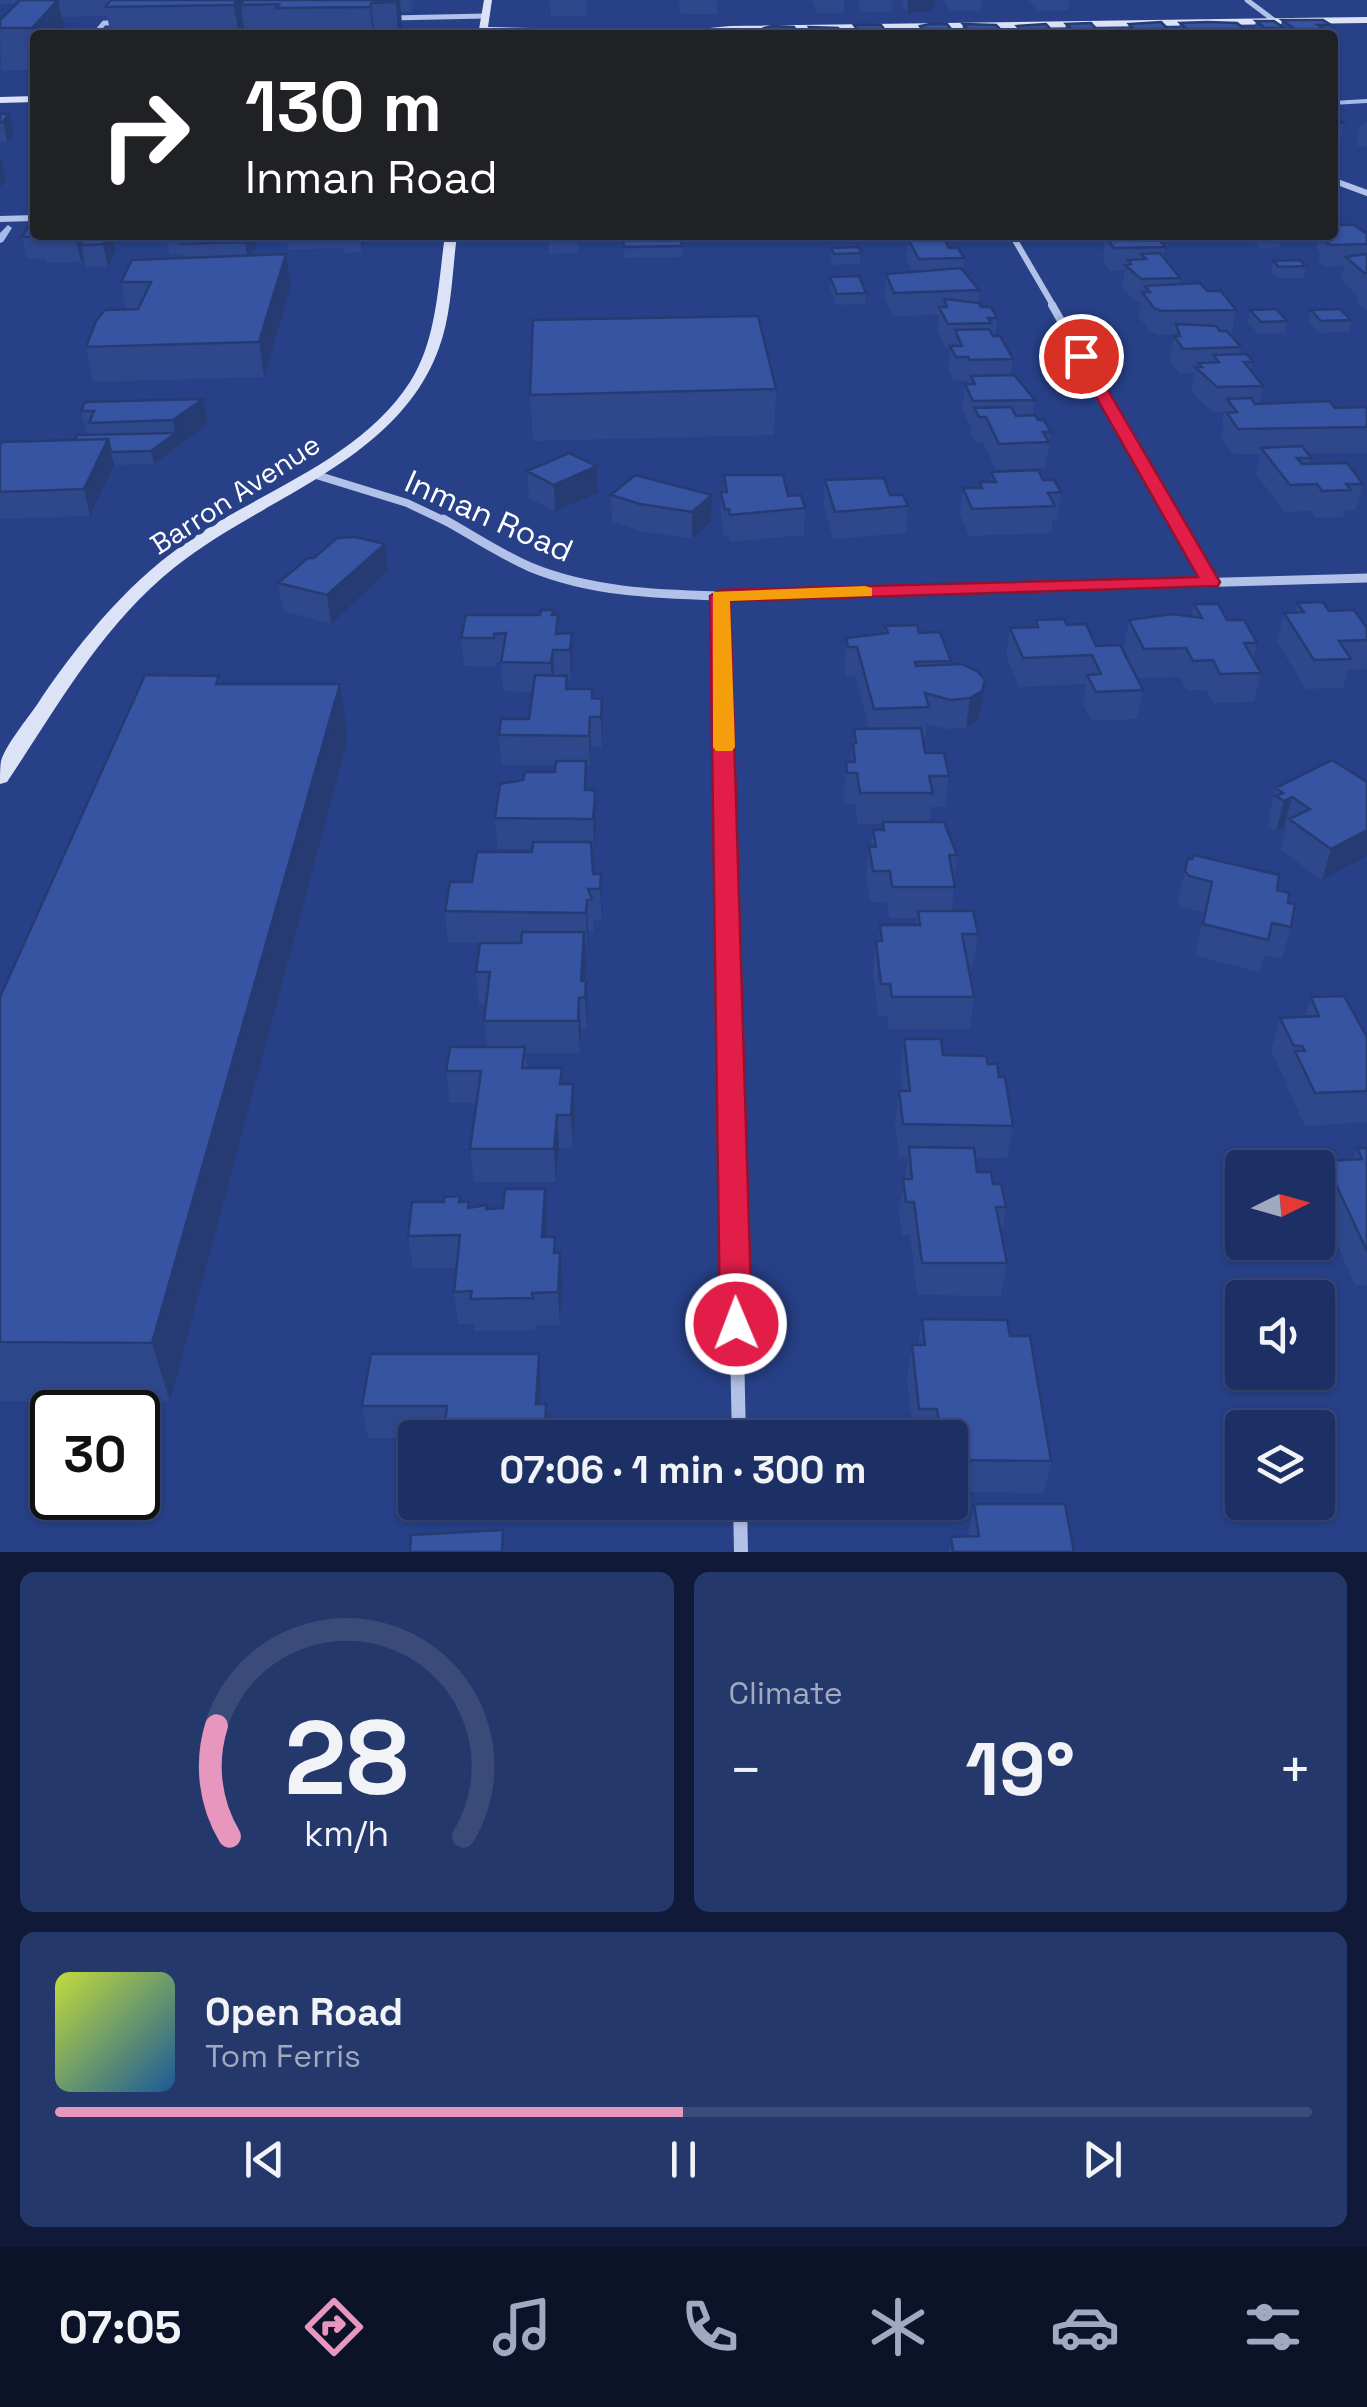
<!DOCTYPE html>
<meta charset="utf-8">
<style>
:root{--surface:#1d3065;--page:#25386b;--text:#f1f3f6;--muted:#a0a9bf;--line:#3b4b79;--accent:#e797bd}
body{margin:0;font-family:"Space Grotesk",sans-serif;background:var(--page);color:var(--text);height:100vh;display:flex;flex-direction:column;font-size:38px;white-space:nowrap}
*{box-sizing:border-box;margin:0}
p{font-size:32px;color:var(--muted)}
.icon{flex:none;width:55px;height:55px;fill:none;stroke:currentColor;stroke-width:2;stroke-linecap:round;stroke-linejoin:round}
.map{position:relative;height:1552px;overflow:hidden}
.details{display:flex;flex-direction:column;gap:20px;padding:20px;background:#101a38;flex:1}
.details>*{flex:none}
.top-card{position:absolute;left:30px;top:30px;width:1308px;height:210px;border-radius:10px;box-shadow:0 2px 8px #0004,0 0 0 2px var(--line);background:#202124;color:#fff;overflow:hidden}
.needle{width:65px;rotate:85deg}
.tools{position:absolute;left:1225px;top:1150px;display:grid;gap:20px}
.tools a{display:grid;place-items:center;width:110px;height:110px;border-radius:10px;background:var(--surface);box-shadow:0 2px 8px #0004,0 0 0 2px var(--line);font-size:50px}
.speed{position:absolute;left:30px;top:1390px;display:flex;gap:20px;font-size:50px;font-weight:700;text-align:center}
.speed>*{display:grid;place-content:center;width:130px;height:130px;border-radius:50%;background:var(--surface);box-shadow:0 2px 8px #0004,0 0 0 2px var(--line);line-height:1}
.speed .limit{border:5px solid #111;border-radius:15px;background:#fff;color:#111}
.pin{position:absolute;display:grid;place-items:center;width:85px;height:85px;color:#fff;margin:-42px;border:5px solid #fff;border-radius:50%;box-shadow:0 2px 10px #0007}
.me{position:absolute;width:110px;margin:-55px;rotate:359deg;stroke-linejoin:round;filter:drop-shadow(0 0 8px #0008)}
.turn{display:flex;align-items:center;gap:35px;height:210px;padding:0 50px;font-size:45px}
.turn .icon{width:130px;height:130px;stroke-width:2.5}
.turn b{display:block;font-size:70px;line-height:85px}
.big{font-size:75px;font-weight:700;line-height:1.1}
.details .widget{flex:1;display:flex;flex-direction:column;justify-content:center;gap:15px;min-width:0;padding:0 35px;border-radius:15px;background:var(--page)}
.details .dial{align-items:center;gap:0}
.dial svg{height:260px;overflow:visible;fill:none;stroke:var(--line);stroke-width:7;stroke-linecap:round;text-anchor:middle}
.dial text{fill:var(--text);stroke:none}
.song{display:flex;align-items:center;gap:30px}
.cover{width:120px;height:120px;border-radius:15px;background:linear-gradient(135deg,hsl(70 70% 55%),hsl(210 70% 35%))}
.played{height:10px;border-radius:5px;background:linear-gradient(90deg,var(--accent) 50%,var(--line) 50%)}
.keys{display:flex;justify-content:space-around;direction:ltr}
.heat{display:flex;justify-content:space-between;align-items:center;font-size:55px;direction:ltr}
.details .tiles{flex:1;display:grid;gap:20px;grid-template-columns:1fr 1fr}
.widget:last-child{grid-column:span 2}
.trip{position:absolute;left:398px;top:1420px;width:570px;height:100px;border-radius:10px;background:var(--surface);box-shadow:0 2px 8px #0004,0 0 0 2px var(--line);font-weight:700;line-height:100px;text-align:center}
.dock{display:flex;height:160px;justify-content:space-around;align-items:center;background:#0c1328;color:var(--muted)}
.dock .icon{width:70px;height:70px}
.dock .current{color:var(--accent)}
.dock b{font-size:45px;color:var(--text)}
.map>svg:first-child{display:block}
</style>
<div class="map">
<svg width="1367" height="1552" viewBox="0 0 1367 1552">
<rect width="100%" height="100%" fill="#274087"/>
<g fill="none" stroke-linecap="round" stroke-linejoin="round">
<path fill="#a7bae9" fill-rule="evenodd" d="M1367 99V103L1332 105V101Z
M32 190H35V196L29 194Z
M8 225 12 228 3 242 0 243V233Z"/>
<path stroke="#b2c1e8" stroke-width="5" d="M1247 0 1275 21
M391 18 485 16
M94 35 104 23H119"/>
<path stroke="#b2c1e8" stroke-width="6" d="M1332 180 1367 193
M0 219 35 218
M1012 235 1054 307"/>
<path stroke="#b2c1e8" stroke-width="8" d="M1052 305 1176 522
M313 474 407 503 447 522"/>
<path stroke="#b2c1e8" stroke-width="9" d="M443 519C472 535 500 554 530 567 590 592 656 594 720 596L1367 578
M1175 519 1211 582
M720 596 724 791"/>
<path stroke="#b2c1e8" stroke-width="11" d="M724 788 732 1129"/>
<path stroke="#b2c1e8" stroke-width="14" d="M732 1126 739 1438
M740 1502 741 1552"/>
<path fill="#dce3f7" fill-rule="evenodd" d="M484 0H492L488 27 677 31 730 26 1367 17V23L730 32 690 35H478Z
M35 96V102L0 103V97Z
M445 235H457C452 272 452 313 439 348 398 462 262 497 175 567 102 625 58 706 7 782L0 784C0 777 0 767 1 761 7 742 31 715 42 697 84 636 132 578 194 537 265 490 362 457 410 382 437 340 438 284 445 235Z"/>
</g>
<path fill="#2f488c" d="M0 0H413L411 12H401L402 28 401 35H111L107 16 62 17 66 35H35V70H1L0 20 16 4H0Z
M550 0H586L587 16H551Z
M678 0H717V14H681Z
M812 0H844V13H817Z
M859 0H892L891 12H862L859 6Z
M902 0H935L934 11 907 13 902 5Z
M944 0H982L981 11H950Z
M1028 0H1070L1068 10 1038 11Z
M1282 20 1331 25 1329 35H1253L1256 21 1281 25Z
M1180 23 1247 31 1246 35H1178Z
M963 24 1003 32 1002 35H962Z
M1066 24 1100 33V35H1064Z
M1129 24 1174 35H1127Z
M920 26 955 34 954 35H919Z
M1017 26 1054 33V35H1016Z
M0 114 14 133 7 142H0Z
M1332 118 1344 123 1340 143 1332 144Z
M1367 121V147L1356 145 1360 126Z
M1367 234V311L1357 303 1358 296 1341 279 1344 266 1325 267 1318 260 1320 252 1316 248 1319 235Z
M113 235 116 250 108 267H86L84 258 81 262 47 263 46 259H27L22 237Z
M166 235H255L256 243 251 255 291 286 264 377 93 382 86 347 126 309 121 282 184 258 183 254H169Z
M279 235H366L362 252 344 253 343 248 288 250 287 243 280 244Z
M548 235H591H578V253L549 254Z
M910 235H945V239L949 248 964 258 963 270 979 290 978 303 981 307 997 318 995 336 1013 359 1011 375 1035 400 1033 415 1051 432 1045 468 996 470 983 442 976 443 971 433 972 426H970L962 409 965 384H967L966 381H954L948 370 950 348H946L937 330 939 315 892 316 884 297 886 274 912 272 907 261 908 239H912Z
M1105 235H1152L1165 247 1163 258 1180 278 1178 284 1207 291 1236 310 1232 333H1229L1241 347 1240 354 1253 362 1251 371 1263 386 1259 403 1367 409V453H1307L1311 458 1309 464 1363 484 1356 510 1346 511 1344 517 1315 518 1310 511 1284 512 1256 474 1260 454H1233L1221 438 1224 427 1222 424 1224 412H1212L1191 392 1194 373H1179L1169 360 1174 335H1158L1150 331 1138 316 1141 302H1137L1122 288 1125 270 1110 271 1103 260Z
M1257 235H1281L1280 247 1259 248 1255 243Z
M623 241 682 246V257L624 258Z
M831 248 861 253 860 264 833 265 831 259Z
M1273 261 1306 266 1304 278H1277L1271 272Z
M830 277 866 293 865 304 836 305 830 288Z
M1250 310 1287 321 1285 333 1258 334 1248 322Z
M1311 310 1351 320 1349 332 1319 333 1308 322Z
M776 389 774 435 533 441 530 395Z
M85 402 208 424 154 464 114 465 90 516 0 519V445L75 440 87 435 81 411Z
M597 466 598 493 555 511 529 498 527 471Z
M991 472 1043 480 1061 492 1057 519H1053L1051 533 969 536 960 515 963 488H979L980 482H990Z
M724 475 788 496 805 508 804 535 730 542 728 536 724 537 721 519V492H724Z
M825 480 890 495 908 506 906 533 833 539 824 506Z
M611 495H712L711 521 692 539 640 531 612 522Z
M385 544 388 571 331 624 283 611 278 583 314 558Z
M1297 603 1329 611 1367 628V669L1348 670 1343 688 1306 689 1277 642 1284 613H1295Z
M1194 604 1227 620 1257 643 1253 660 1261 673 1254 702 1214 703 1206 690H1187L1180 677 1138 678 1124 648 1129 620 1191 617Z
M554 610V615H558L559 634 572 633 573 662 571 679H568V689L592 698 602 699 603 728 602 747H591L590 766H586L587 790 596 828 594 849H592L593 874H601L602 905V921L593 920 594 931H588L587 944H585V981L588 1013 587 1029 581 1030 580 1053H526L527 1068 563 1084 575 1116 573 1147 559 1148 556 1182H474L470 1149 476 1103H450L446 1071 487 1047 484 1021 486 1004H479L476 972 492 943H448L445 911 472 882 532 852V849H498L495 818 523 780 555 772 556 765H501L499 735 529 719 533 692 503 691 501 662H497L496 667 464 666 461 638Z
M1036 620 1067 625 1096 646 1143 690 1137 719 1091 721 1083 704 1086 684 1019 687 1006 656 1010 628 1035 627Z
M885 626 919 633 951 661 950 665 985 680 981 709 978 720 966 728 947 729 927 724 926 737H922L925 753 949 776 945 807H931L930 822 957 855 952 911 978 934 973 966H968L974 997 970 1029H889L887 1016H878L873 973 876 941H878L880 925H917V918H889L887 902H870L866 877 869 846 871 847 873 830H882L883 824H858L855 804H845L844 792 846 762H851L854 729H869L855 675 846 676 844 667 846 638 884 634Z
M219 676 221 684H340L348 738 170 1402 0 1401V997Z
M1367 782 1322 880 1281 850 1286 829 1284 827 1276 831 1268 826 1270 820 1268 818 1276 788Z
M1188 858 1277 890 1288 903 1291 927 1282 959 1264 955 1260 972 1195 956 1204 913 1182 907 1178 902Z
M1311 997 1367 1037V1122L1305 1126 1286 1084 1287 1078 1284 1079 1271 1050 1280 1018 1305 1016Z
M904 1039 943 1055 988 1064 999 1077 1013 1126 1007 1158H975L977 1172 993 1184 1006 1207 1001 1233 1007 1263 1001 1296 917 1295 910 1235H902L899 1212 908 1157H899L895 1123 899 1091H903L900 1071Z
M1357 1148H1367V1285H1355L1318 1201V1183L1325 1161 1353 1159Z
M461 1202 470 1208 487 1205V1209L547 1222 546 1237 556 1253 562 1286 560 1325H535V1330L474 1331V1324H458L454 1292 456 1268H413L408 1236Z
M922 1319 1010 1336 1051 1461 1044 1493 950 1492V1438H914L907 1378 912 1345H918Z
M541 1387V1404H546L549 1438H368L362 1406Z
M416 1502H546V1511H418Z
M974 1504 1074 1552H949L951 1537 968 1536Z"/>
<path fill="#263b72" d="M58 0 66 35H35V40L32 28Z
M237 0H243L241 5 245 35H239L234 5Z
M373 0 371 5 375 35H373L370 7Z
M396 0H400L402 28 401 35H398Z
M908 0H935L934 11 907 13Z
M1328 32 1327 35H1301Z
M9 114 14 133 7 142 3 122Z
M1 159 6 179 0 188V161Z
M79 235H92L81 245 84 258 81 262 76 240Z
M108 235H113L116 250 108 267 103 244Z
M247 235H255L256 243 248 264 245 242Z
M360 235H366L362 252Z
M286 254 291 286 264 377 259 342Z
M203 399 208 424 178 446 173 420Z
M176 433 178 446 154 464 151 451Z
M108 439 114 465 90 516 84 489Z
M597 466 598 493 555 511 554 485Z
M712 495 711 521 692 539V512Z
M385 544 388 571 331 624 327 595Z
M572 633 573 662 571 679 570 650Z
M553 650 554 679 552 692 551 663Z
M985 680 981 709 978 720 966 728 970 698Z
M340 684 348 738 170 1402 152 1343Z
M602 699 603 728 602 747 601 717Z
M590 717 591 747 590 766 589 736Z
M595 797 596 828 594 849 593 819Z
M1292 797 1284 827 1276 831 1284 801Z
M1367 830V856L1322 880 1331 849Z
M601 874 602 905V921L600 889Z
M587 900 588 931 587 944 586 913Z
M584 932 586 963 584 997 581 981Z
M586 981 588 1013 587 1029 585 997Z
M579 998 581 1030 580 1053 578 1021Z
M573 1084 575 1116 573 1147 571 1115Z
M557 1115 559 1148 556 1182 554 1149Z
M545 1189 547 1222 544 1270 542 1237Z
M560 1253 562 1286 560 1325 558 1292Z
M539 1354 541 1387 539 1436 536 1404Z
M546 1404 549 1436V1438H545Z"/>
<path fill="#3754a3" stroke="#263b72" stroke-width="2.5" d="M20 0H58L32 28H0V20Z
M111 0H237L234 5 105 7Z
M243 0H396L395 2 371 3 370 7 276 8 279 4 241 5Z
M1282 20H1323L1331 25H1318L1328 32 1301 34Z
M1256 21H1274L1284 28H1265Z
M1161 22 1174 35H1139L1129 24Z
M1208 22 1237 23 1247 31 1190 32 1180 23Z
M1091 23 1100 33 1074 32 1066 24Z
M930 24H947L955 34H926L920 26Z
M963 24 996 25 1003 32 973 35Z
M1046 24 1054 33 1023 32 1017 26Z
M854 25H881L887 33H898L899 35H861Z
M772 26 794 27 798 35H767L764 28Z
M809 27 838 28 842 35H814Z
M711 29 732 35H680Z
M0 114H9L3 122H0Z
M1332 118 1344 123 1332 124Z
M32 221H35V235H79L76 240 42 241 45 236 22 237Z
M1332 225H1354L1367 234V244L1330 245 1323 238 1333 237 1331 235H1332Z
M86 235H108L103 244 81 245Z
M185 235H247L245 242 181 244Z
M1110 235H1152L1156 236 1165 247 1114 248 1106 238H1112Z
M944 238 949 248H958L964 258 919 259 908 239Z
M681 239 682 246 624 247 623 241Z
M859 247 861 253 834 254 831 248Z
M1160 253 1180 278 1141 279 1125 265 1131 264 1128 260 1146 259 1141 254Z
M286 254 259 342 86 347 96 321 105 310 138 309 151 282H121L132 260Z
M1367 254V273H1364L1346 257Z
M1300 260 1306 266 1279 267 1273 261Z
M961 268 979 290 894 293 886 274Z
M859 276 866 293 837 294 830 277Z
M1200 283 1207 291H1221L1236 310 1162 311 1154 308 1142 292H1150L1145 286Z
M944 299 979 303 981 307H991L997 318H988L991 323 948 324 939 307H947Z
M1276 309 1287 321 1261 322 1250 310Z
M1340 309 1351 320 1321 321 1311 310Z
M758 316 776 389 530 395 533 320Z
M1176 324 1216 326 1220 331H1227L1241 347 1183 349 1174 336H1180Z
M989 329 993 336H1000L1013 359 970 360 968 357H956L950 346H962L955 330Z
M1247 354 1253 362H1244L1263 386 1217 387 1195 367H1202L1198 363 1219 362 1213 355Z
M1014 375 1035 400 973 401 965 384H975L971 376Z
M1251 398 1255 404 1329 401 1335 408 1365 407 1367 409V427L1238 429 1227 413 1237 412 1227 399Z
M203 399 173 420 89 423 94 411H81L85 402Z
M1011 407 1016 416 1035 415 1038 420H1044L1051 432H1043L1049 442 999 444 986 417H979L974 408Z
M176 433 151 451 111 452 108 439 75 440 77 435Z
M108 439 84 489 0 492V445L2 442Z
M1302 446 1311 458H1297L1302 464 1347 463 1363 484H1346L1351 490 1322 491 1317 484 1290 485 1261 448Z
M569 453 597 466 554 485 527 471Z
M1038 470 1043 480H1054L1061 492 1048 493 1055 506 972 509 963 488H982L980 482H996L991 472Z
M635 475 712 495 692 512 640 504 611 495Z
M724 475H783L788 496 801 495 805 508 730 515 729 509 725 510 721 492H727Z
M884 478 890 495H903L908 506 835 512 825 480Z
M355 537 385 544 327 595 278 583 308 558H314L337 538Z
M1323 602 1329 611 1354 610 1367 628V640L1339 641 1351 659 1314 660 1284 613 1304 612 1297 603Z
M1194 604H1218L1227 620H1244L1257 643H1244L1261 673 1220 674 1213 660 1193 661 1186 648 1144 649 1129 620 1173 614 1202 618Z
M541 610H554L552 615H558L556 634 572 633 570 650H553L551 663 501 662 506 633 494 634V638H461L466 615H540Z
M1064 619 1067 625 1086 624 1096 646 1120 645 1143 690 1096 692 1087 675 1101 674 1092 655 1023 658 1010 628 1038 627 1036 620Z
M917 625 919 633 940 632 951 661 915 662 916 666 962 664 977 671 985 680 982 691 970 698 950 700 925 693 929 707 874 709 857 647H848L846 638 888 633 885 626Z
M145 675 219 676 216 684H340L152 1343 0 1342V997Z
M535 675 567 676 566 689H592V698L602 699 601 717H590L589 736 499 735 501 719H529Z
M921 728 925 753H944L949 776H929L933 793H860L857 773H847L846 762H855L853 743H856L854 729Z
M1332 760 1367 782V830L1331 849 1289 819 1310 809 1292 797 1284 801 1276 796 1283 793 1276 788Z
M556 761H586L585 790H594L595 797 593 819 495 818 500 784 523 780 525 772H555Z
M883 822H944L957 855H949L955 887H892L890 871H873L869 846 876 847 873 830H884Z
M533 842H591L593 874H601L600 889H588L592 899 587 900 586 913 445 911 450 882H472L477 852H532Z
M1194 855 1279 875 1277 890 1289 893 1288 903 1295 904 1291 927 1272 923 1268 940 1203 924 1212 882 1189 876 1185 871 1188 858 1192 859Z
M918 911H973L978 934H962L974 997H892L890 984H881L876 941H882L880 925H920Z
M522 932H584L581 981H586L585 997 579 998 578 1021H484L490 972H476L480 943H521Z
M1344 996 1367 1037V1091L1315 1093 1295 1051H1305L1302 1046H1294L1280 1018 1319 1016 1311 997Z
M904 1039H941L943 1055 986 1056 988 1064H997L999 1077H1005L1013 1126 903 1124 899 1091H910Z
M450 1047H525L522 1068H562L560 1084H573L571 1115H557L554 1149H470L481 1071H446Z
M909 1147 974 1148 977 1172H991L993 1184H1001L1006 1207H996L1007 1263H922L914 1202H906L903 1179H912Z
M1357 1148H1367V1251L1325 1161 1362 1159Z
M505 1189H545L542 1237H555L554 1253H560L558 1292 532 1293 533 1298 470 1299 472 1291 454 1292 460 1235 408 1236 412 1202H444V1197L460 1196 459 1202H469L468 1208 487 1205 486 1209 503 1208Z
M922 1319 1007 1320 1010 1336H1030L1051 1461 950 1460V1438H941L937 1409H919L912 1345H925Z
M371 1354H539L536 1404H546L545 1438H418L419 1431H444L447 1406H362Z
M974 1504H1065L1074 1552H953L951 1537 979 1536Z
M503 1530 502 1552H410L411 1535Z"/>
<path fill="#e11d48" stroke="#92132f" stroke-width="2.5" d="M1075 353 1088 356 1220 582 1218 586 730 601 752 1324 748 1334 736 1338 725 1334 720 1324 710 596 720 590 1198 577 1073 356Z"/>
<path fill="#f59e0b" d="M865 586 872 588V596L730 601 735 747 732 751H716L713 747V592Z"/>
<g text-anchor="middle" stroke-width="10" stroke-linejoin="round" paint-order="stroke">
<g font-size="28" fill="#fff" stroke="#274087">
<text transform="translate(235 494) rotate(-33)" y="10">Barron Avenue</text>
</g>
<g font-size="32" fill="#fff" stroke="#274087">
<text transform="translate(489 516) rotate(24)" y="11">Inman Road</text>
</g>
</g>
</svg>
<div class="tools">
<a><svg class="needle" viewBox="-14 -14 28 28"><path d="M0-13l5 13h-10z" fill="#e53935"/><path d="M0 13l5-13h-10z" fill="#a0a9bf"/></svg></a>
<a><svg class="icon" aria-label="sound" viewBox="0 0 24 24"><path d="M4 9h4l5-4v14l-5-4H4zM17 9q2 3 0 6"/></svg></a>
<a><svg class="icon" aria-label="layers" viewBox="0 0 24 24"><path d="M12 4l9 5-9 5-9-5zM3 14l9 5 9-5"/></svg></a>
</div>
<div class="speed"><div class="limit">30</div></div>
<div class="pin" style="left:1081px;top:356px;background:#d93025"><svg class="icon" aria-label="arrive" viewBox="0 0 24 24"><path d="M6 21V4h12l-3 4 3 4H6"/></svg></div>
<svg class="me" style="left:736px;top:1324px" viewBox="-20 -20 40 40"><circle r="17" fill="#e11d48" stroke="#fff" stroke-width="3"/><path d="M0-11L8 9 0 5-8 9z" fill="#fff"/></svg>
<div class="trip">07:06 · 1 min · 300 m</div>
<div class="top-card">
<div class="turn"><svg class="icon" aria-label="right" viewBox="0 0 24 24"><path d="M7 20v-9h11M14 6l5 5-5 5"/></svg><div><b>130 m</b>Inman Road</div></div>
</div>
</div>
<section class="details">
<div class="tiles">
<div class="widget dial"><svg viewBox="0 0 100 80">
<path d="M14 69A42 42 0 1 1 86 69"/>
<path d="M14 69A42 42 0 0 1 10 35" stroke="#e797bd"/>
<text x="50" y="56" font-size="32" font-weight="700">28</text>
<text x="50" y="72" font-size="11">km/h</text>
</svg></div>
<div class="widget"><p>Climate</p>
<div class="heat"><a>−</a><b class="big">19°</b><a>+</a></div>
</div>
<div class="widget">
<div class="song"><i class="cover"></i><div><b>Open Road</b><p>Tom Ferris</p></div></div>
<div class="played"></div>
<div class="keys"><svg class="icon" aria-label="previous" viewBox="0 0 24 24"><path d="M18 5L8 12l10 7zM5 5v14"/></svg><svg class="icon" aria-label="pause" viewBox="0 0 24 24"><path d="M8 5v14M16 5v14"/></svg><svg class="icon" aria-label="next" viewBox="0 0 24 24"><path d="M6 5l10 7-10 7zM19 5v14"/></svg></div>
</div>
</div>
</section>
<nav class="dock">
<b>07:05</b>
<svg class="icon current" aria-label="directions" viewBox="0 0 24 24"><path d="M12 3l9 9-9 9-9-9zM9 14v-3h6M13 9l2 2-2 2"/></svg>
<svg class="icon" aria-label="music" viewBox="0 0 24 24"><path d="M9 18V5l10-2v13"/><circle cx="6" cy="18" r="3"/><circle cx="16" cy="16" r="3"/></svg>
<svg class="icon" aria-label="phone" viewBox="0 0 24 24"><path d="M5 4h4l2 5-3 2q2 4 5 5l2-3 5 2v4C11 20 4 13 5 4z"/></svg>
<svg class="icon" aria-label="climate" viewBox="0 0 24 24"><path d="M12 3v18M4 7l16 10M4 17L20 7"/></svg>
<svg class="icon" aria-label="car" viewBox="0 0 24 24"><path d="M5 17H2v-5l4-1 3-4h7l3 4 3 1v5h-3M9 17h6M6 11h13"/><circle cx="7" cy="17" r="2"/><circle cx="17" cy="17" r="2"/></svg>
<svg class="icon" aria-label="filters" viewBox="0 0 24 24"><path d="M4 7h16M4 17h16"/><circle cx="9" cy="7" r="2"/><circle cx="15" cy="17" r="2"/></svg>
</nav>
